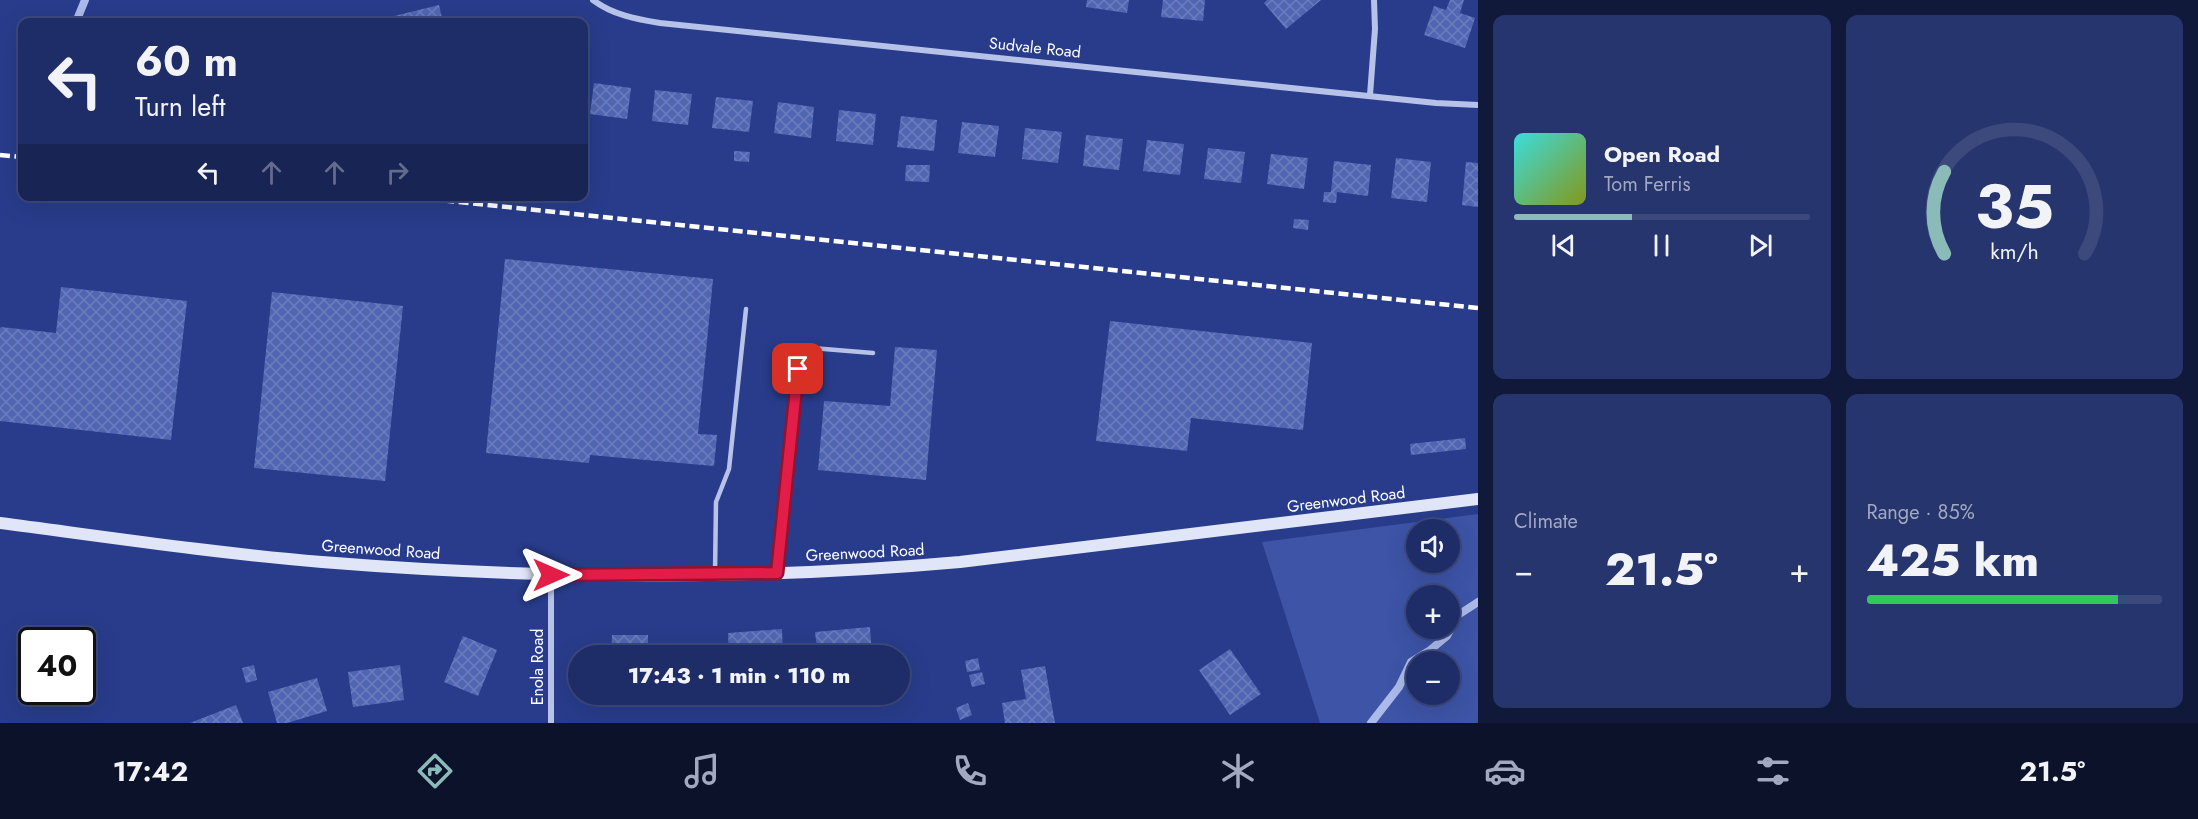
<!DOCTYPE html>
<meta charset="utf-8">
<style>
:root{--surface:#1e2d68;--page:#26356e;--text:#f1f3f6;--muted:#a1a8c0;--line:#3c497c;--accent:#8bbbb9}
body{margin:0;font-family:Jost,sans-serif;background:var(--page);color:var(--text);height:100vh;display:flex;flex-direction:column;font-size:22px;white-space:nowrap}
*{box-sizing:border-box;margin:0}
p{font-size:20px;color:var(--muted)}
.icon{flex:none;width:33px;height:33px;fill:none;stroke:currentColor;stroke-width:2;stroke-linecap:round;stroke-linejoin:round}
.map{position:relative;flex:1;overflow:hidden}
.panel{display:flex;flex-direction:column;gap:15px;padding:15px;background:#101939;width:720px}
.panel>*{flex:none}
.top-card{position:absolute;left:18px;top:18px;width:570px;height:183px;border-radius:12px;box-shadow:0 6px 24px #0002,0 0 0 2px var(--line);background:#1e2d68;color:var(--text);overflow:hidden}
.buttons{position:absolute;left:1406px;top:519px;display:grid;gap:12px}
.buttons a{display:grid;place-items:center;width:54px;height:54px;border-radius:50%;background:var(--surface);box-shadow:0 6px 24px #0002,0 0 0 2px var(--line);font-size:30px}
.speed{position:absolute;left:18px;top:627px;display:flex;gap:12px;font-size:30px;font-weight:700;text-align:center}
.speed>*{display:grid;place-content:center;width:78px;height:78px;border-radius:50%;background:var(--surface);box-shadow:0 6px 24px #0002,0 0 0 2px var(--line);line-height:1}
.speed .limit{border:3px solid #111;border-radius:9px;background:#fff;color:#111}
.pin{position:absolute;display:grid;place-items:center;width:51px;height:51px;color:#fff;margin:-26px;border-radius:12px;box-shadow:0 3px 9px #0006}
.me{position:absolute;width:66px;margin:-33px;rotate:90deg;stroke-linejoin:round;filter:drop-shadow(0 0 4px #0008)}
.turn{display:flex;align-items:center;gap:21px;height:126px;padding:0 18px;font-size:27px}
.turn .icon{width:78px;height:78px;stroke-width:2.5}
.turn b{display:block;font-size:42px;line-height:51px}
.lanes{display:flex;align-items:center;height:57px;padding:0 18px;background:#0003;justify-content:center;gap:30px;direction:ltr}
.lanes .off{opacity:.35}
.big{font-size:45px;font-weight:800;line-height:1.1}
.panel .widget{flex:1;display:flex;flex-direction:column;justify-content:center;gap:9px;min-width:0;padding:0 21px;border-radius:12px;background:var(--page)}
.panel .dial{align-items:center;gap:0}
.dial svg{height:156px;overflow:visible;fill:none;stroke:var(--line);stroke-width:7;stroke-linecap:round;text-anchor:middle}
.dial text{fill:var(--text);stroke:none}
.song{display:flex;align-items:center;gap:18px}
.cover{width:72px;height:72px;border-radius:9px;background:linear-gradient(135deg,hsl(180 70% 55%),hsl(70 70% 35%))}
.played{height:6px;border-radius:3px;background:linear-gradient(90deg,var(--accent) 40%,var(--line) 40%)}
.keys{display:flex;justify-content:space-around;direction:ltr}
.heat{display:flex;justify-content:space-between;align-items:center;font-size:33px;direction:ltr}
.charge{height:9px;border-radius:4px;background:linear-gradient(90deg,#34c759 85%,var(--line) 0)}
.panel .tiles{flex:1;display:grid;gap:15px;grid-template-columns:repeat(2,1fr)}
.trip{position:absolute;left:568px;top:645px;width:342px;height:60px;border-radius:30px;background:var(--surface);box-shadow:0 6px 24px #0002,0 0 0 2px var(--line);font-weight:800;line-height:60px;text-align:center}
.dock{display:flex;height:96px;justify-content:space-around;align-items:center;background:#0c122a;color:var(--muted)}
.dock .icon{width:42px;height:42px}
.dock .current{color:var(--accent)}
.dock b{font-size:27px;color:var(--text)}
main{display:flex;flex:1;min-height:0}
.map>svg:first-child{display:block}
</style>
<main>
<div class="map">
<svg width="1478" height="723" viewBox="0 0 1478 723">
<defs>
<pattern id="building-cross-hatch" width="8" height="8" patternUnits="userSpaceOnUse" patternTransform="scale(1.5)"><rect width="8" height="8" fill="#5166b2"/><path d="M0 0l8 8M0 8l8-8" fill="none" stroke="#6b7dbe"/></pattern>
</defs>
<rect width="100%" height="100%" fill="#283c8b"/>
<path fill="#3d54a7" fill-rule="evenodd" d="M1478 514V723H1320L1262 542ZM1416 530H1449V562H1416ZM1416 596H1449V628H1416ZM1416 662H1449V694H1416Z"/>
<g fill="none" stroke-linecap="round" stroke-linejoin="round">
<path stroke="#abbaea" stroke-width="8" d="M76 22 85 0
M1371 723 1399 687 1411 662 1429 651 1447 636 1458 615 1478 602"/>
</g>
<path fill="url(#building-cross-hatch)" d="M1087 0H1129L1127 13 1086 7Z
M1163 0H1205L1203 21 1161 17Z
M1267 0H1321L1286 29 1264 3Z
M1450 0H1464L1460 13 1475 18 1465 48 1424 35 1434 6 1446 10Z
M439 5 443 22H396L394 16Z
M594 83 631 88 627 119 590 114Z
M655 90 692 94 688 125 652 121Z
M716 97 753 101 749 132 712 128Z
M778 102 814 107 811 138 774 133Z
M839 110 876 114 873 145 836 141Z
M901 116 937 120 934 151 897 147Z
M962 122 999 126 995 157 958 153Z
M1025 128 1062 132 1058 163 1022 159Z
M1086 135 1123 139 1119 170 1083 166Z
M1147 140 1184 144 1180 175 1143 171Z
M1208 148 1245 152 1241 183 1204 179Z
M734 151 750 152 749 162 734 161Z
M1271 154 1308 158 1304 189 1267 184Z
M1396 158 1431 162 1427 202 1391 198Z
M1334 161 1371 165 1368 196 1337 192 1336 203 1323 202 1324 192H1331Z
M1466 162 1478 163V207L1462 205Z
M906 165H930L929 182 905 181Z
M1294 219 1309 220 1308 230 1293 228Z
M505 259 713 279 698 434 717 435 714 466 590 455 589 463 486 453Z
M61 287 187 301 171 440 0 421V329L1 327 56 333Z
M272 292 403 306 385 481 254 468Z
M1110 321 1312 343 1303 430 1191 418 1187 451 1096 441Z
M895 347 937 350 926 480 818 470 824 401 890 406Z
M1465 438 1466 449 1411 455 1410 444Z
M870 627 872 656H818L815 632Z
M782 629 783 656H729L728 633Z
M612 635H648V656H611Z
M463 636 497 650 478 696 444 682Z
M1230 649 1261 694 1230 715 1199 670Z
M978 658 980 670 967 672 965 661Z
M254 665 257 680 246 683 242 668Z
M400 665 404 700 353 707 348 672Z
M1045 666 1055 723H1005L1002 703 1026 699 1021 670Z
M982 672 985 684 972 687 969 675Z
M317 678 327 711 287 723H277L268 692Z
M968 703 972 715 960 720 956 708Z
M236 705 243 723H190Z"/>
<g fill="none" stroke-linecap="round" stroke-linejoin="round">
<path stroke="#b7c2e9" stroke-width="4.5" d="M777 573 800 347 873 353
M715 574 716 502 729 469 746 309"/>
<path stroke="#b7c2e9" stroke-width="6" d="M593 0C613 15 636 19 660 23L1436 103 1478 105
M1370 95 1375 29 1374 0
M551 723V575"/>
<path stroke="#e1e5f8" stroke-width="12" d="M0 523C107 537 214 553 322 562 534 579 748 581 960 562L1478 499"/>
<path stroke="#fff" stroke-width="4.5" stroke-dasharray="10 4.5" stroke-linecap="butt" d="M0 155 22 157
M401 196 1478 308"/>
</g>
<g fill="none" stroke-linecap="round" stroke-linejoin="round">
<defs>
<path id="route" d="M551 575 777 573 798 369"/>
</defs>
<use href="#route" stroke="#92132f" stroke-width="15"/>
<use href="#route" stroke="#e11d48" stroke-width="10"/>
</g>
<g text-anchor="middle" stroke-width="6" stroke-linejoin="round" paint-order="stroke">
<g font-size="16" fill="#fff" stroke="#283c8b">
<text transform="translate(1035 47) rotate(6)" y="6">Sudvale Road</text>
<text transform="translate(1346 499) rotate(-7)" y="6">Greenwood Road</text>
<text transform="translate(381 549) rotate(4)" y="6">Greenwood Road</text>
<text transform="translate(865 552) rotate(-3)" y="6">Greenwood Road</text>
<text transform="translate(537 667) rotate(-90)" y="6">Enola Road</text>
</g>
</g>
</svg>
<div class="buttons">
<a><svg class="icon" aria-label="sound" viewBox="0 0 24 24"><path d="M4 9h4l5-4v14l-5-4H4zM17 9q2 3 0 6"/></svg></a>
<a>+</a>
<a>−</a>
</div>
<div class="speed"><div class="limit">40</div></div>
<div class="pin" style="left:798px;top:369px;background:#d93025"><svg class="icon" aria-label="arrive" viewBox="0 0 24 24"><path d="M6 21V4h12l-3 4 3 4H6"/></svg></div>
<svg class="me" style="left:551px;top:575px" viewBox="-20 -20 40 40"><path d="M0-17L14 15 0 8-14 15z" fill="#e11d48" stroke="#fff" stroke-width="4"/></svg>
<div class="trip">17:43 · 1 min · 110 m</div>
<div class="top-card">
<div class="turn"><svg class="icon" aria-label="left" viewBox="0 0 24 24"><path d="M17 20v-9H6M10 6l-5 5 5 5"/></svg><div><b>60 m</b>Turn left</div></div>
<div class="lanes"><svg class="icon" aria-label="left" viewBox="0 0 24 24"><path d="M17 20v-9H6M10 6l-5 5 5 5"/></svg><svg class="icon off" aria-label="ahead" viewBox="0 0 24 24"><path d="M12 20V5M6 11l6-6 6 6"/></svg><svg class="icon off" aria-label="ahead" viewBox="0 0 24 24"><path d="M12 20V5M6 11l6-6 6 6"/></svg><svg class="icon off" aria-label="right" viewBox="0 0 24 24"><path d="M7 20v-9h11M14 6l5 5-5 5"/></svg></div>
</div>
</div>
<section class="panel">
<div class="tiles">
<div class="widget">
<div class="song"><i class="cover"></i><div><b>Open Road</b><p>Tom Ferris</p></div></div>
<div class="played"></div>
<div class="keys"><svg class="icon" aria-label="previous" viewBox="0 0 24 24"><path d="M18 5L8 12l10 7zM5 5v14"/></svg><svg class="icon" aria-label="pause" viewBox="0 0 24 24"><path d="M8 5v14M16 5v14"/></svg><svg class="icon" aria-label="next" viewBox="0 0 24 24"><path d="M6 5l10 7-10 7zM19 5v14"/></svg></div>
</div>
<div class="widget dial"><svg viewBox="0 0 100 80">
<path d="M14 69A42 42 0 1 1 86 69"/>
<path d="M14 69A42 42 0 0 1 14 27" stroke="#8bbbb9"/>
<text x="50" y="56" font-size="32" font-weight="700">35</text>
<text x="50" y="72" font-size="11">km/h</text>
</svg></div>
<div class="widget"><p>Climate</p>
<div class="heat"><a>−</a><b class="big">21.5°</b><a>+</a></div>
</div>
<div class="widget"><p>Range · 85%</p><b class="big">425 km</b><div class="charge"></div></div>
</div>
</section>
</main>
<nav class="dock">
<b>17:42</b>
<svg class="icon current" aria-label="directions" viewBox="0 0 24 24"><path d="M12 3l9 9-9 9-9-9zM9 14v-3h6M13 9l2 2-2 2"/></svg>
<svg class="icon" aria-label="music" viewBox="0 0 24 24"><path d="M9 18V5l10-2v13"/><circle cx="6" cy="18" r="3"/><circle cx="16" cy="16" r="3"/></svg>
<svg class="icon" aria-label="phone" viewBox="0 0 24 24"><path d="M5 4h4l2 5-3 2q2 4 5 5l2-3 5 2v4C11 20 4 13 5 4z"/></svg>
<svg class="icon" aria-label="climate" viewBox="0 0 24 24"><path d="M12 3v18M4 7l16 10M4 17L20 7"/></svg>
<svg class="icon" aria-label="car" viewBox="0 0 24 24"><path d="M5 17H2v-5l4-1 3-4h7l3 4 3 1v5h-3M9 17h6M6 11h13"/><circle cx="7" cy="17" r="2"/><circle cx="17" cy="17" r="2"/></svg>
<svg class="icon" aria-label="filters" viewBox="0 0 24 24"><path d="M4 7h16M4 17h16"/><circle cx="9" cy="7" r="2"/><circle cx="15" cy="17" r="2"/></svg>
<b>21.5°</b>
</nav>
